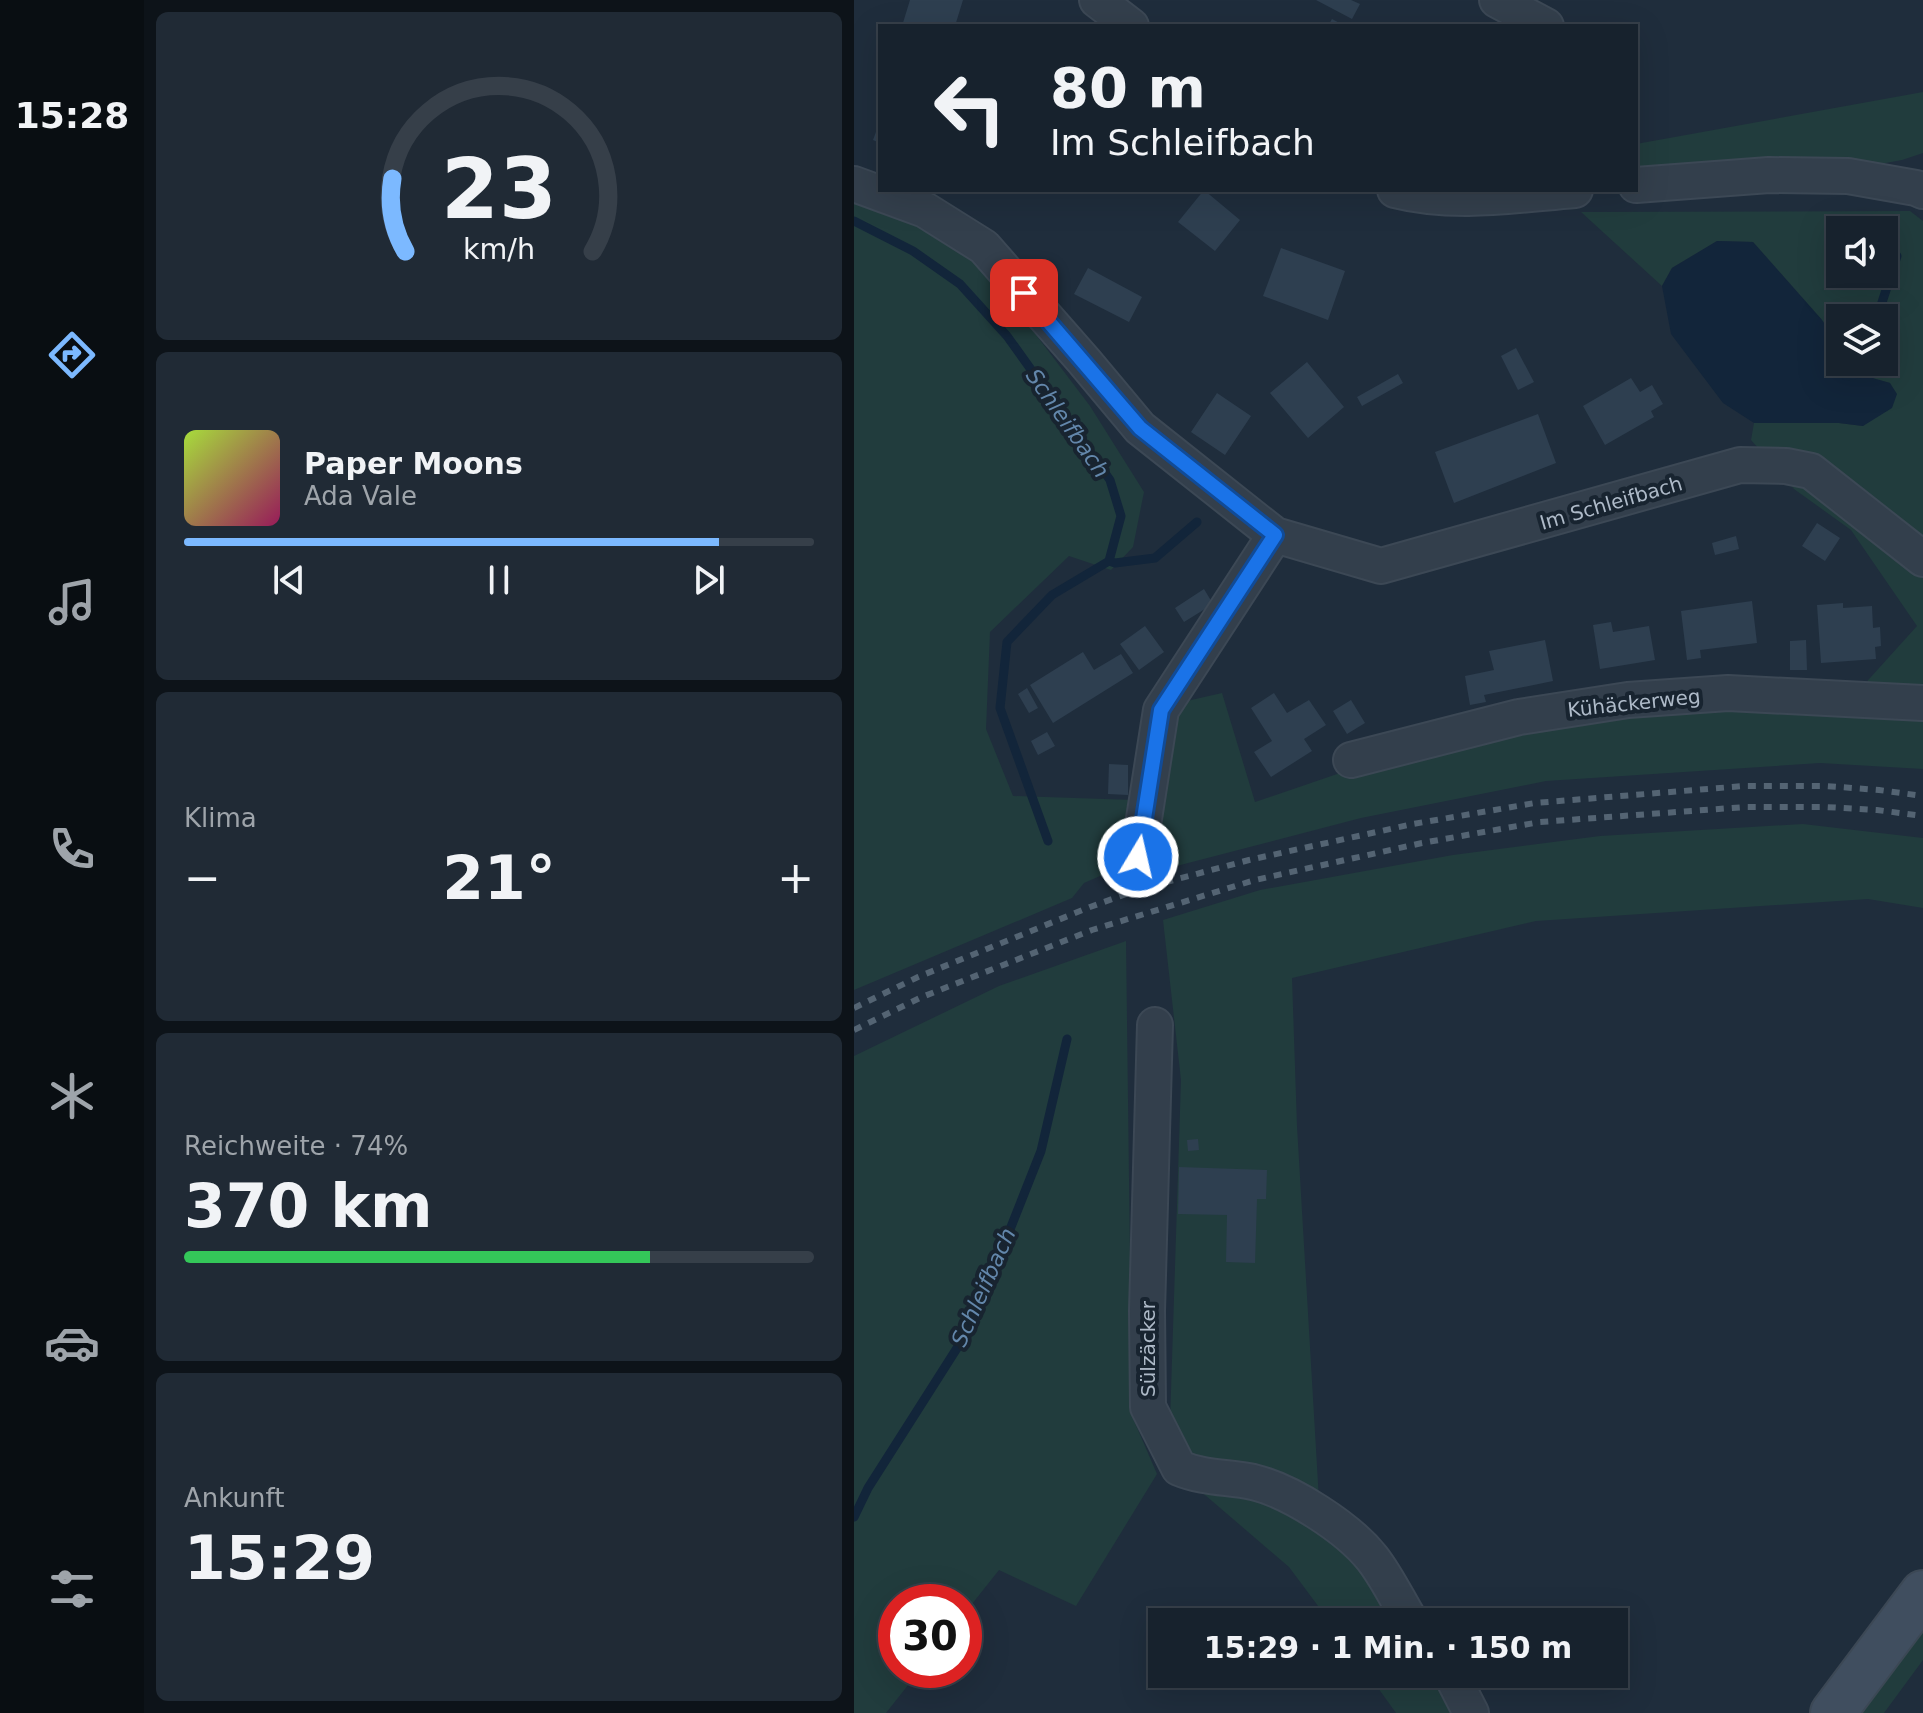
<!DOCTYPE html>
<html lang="de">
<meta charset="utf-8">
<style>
:root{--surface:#17222d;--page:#202a35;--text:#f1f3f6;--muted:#9ea4aa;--line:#363f49;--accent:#7cb9ff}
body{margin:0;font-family:"DejaVu Sans",sans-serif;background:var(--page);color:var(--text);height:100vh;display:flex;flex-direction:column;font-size:30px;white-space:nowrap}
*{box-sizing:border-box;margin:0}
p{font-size:26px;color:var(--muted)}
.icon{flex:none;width:44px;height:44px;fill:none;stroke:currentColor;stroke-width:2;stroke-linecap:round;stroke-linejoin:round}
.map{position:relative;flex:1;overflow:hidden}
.details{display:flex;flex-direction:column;gap:12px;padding:12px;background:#0d1319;width:710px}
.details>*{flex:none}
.banner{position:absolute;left:24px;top:24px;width:760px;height:168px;border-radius:0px;box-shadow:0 8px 32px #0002,0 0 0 2px var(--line);background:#17222d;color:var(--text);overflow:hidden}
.fabs{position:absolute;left:972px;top:216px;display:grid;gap:16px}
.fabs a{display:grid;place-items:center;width:72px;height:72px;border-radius:0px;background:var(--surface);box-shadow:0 8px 32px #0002,0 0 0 2px var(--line);font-size:40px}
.speed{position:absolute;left:24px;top:1584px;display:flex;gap:16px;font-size:40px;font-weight:700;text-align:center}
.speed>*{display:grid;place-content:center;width:104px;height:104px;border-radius:50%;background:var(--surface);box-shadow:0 8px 32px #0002,0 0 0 2px var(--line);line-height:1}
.speed .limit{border:12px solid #d22;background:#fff;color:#111}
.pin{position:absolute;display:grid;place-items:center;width:68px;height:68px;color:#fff;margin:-34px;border-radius:16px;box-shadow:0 4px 12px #0006}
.me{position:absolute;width:88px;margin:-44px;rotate:9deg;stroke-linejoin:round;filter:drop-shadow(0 0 6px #0008)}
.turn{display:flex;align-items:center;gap:28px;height:168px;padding:0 40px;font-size:36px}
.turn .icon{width:104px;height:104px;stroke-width:2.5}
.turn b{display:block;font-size:56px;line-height:68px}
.big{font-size:60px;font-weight:600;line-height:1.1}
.details .widget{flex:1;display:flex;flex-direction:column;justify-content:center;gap:12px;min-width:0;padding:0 28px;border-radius:12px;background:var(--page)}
.details .dial{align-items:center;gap:0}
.dial svg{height:208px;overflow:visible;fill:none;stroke:var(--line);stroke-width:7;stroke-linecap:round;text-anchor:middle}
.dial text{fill:var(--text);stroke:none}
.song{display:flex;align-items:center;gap:24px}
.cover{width:96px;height:96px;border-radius:12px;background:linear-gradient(135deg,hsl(80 70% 55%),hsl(330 70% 35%))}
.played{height:8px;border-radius:4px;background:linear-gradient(90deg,var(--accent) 85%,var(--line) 85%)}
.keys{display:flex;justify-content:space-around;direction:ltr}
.heat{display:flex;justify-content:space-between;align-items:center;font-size:44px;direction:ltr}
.charge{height:12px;border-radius:6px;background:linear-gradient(90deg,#34c759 74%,var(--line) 0)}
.trip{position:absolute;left:294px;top:1608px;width:480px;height:80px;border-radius:0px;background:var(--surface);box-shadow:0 8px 32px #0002,0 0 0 2px var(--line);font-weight:600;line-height:80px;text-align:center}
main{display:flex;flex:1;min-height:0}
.tab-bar{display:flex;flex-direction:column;width:144px;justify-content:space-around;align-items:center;background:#090e12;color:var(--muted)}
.tab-bar .icon{width:56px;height:56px}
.tab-bar .active{color:var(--accent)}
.tab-bar b{font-size:36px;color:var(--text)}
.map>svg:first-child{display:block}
</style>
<main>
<nav class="tab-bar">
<b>15:28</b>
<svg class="icon active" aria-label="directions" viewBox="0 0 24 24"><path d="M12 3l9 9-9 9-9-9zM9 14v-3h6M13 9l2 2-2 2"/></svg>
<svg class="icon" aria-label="music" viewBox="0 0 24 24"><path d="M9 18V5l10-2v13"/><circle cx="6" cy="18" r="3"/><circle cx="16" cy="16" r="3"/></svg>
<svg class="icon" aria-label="phone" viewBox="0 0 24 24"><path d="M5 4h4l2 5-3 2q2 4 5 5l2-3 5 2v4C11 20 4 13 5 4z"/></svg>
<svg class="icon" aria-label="climate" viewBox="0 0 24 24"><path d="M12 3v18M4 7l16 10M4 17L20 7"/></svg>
<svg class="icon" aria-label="car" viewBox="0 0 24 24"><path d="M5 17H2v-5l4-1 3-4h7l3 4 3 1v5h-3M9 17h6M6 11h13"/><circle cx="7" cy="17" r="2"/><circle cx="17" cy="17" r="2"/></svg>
<svg class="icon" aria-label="filters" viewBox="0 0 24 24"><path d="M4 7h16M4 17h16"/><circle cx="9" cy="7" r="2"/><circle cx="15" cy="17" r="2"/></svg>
</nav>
<section class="details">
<div class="widget dial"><svg viewBox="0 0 100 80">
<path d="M14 69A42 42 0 1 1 86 69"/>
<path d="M14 69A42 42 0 0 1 9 41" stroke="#7cb9ff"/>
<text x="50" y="56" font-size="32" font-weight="700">23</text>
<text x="50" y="72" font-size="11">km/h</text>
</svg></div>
<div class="widget">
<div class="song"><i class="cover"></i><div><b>Paper Moons</b><p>Ada Vale</p></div></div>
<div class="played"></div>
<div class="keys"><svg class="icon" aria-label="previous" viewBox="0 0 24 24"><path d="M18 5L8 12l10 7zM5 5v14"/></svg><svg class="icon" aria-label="pause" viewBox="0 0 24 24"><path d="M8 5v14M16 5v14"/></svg><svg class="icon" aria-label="next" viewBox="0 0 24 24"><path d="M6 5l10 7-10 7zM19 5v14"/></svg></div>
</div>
<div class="widget"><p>Klima</p>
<div class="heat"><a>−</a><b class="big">21°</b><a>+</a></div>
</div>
<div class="widget"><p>Reichweite · 74%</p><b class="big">370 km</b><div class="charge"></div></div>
<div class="widget"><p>Ankunft</p><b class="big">15:29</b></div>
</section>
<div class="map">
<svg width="1069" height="1713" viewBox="0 0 1069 1713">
<rect width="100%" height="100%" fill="#1f2d3c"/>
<path fill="#213c3d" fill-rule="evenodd" d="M1069 92V153L1048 160 1015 166 882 159 782 173V144Z
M0 197 65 217 120 253 236 406 290 492 279 547 257 570 215 556 136 632 132 729 159 796 280 800 278 862 230 883 218 898 0 990Z
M1056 211 1069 221V769L966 763 692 781 507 818 311 869 305 781 324 703 368 693 401 802 530 758 751 715 872 704 988 709 1063 626 997 530 940 489 897 440 900 423H985L1009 426 1036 383 1004 374 996 362H1030V318H986V347L968 320 899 242 863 241 818 268 808 286 727 212ZM986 230H1030V274H986Z
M949 824 1069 838V908L1014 899 682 921 438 978 443 1126 465 1500 340 1455 316 1422 327 1080 309 920 406 890 599 855 746 836Z
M272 941 278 1416 303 1474 222 1606 145 1570 110 1614V1602H42V1670H66L32 1713H0V1056L145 986Z
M337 1483 386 1491 473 1527 549 1622H476L435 1567Z
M1069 1610V1660L1030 1713H992Z
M514 1674H581L605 1713H542Z"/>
<path fill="#12253a" d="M863 241 899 242 968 320 986 347V362H996L1004 374 1036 383 1043 394 1038 408 1009 426 985 423H900L869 403 817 334 808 286 818 268Z"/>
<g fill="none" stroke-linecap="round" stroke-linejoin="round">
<path stroke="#12253a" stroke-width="9" d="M0 221 59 251 106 284 153 336 256 480 267 516 255 561 198 595 153 642 146 708 194 841
M1023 318 1043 256
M992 376 1004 374 1008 362
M255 561 261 563 301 558 343 522
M0 1517 14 1488 119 1323 187 1151 213 1039"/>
</g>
<path fill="#2e3f50" d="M56 0H109L101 26H48Z
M462 0H497L506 4 498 19Z
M478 19 491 26H474Z
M26 121V143L19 140Z
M350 190 386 220 361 251 324 222Z
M427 248 491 271 474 320 409 296Z
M234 268 288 297 275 322 220 294Z
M662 348 680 382 664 390 647 356Z
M453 362 490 407 454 438 416 393Z
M544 374 549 383 508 406 503 397Z
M777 378 786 392 798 385 809 404 797 411 800 417 751 445 729 406Z
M363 393 397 416 371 455 337 432Z
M684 414 702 463 600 503 581 452Z
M963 523 986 538 971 561 948 546Z
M882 536 885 549 861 555 858 543Z
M350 589 359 604 330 622 321 608Z
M898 601 903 643 846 650 847 658 833 660 827 611Z
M989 603V608L1018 606 1019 628 1026 627 1027 646 1021 647 1022 659 967 663 963 605Z
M757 622 759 632 795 626 801 660 746 669 739 625Z
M291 626 310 652 285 670 266 644Z
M691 640 699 681 630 695 632 702 616 705 611 676 640 670 635 651Z
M952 640 953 670H936V641Z
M229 652 240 670 267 654 279 673 199 723 176 685Z
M173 688 184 708 175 713 164 694Z
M420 693 433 713 455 700 472 725 450 739 458 751 417 777 400 752 418 741 397 708Z
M497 700 511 723 493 734 479 711Z
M193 732 201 746 184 755 177 741Z
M255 764 274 765V795L254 794Z
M344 1139 345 1150 334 1151 333 1140Z
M325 1167 413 1170 412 1199H403L401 1263 372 1262 373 1215 324 1214Z"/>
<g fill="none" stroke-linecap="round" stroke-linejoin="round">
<defs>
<path id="street" d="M243 0 277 26
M643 0 692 26
M0 184 71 210 130 247 230 361 286 428 421 535 527 566 886 465 932 466 957 471 1069 559
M782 185 915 175 994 176 1062 188 1069 191
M541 190C600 205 660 195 721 190
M497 760 665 717 774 700 874 693 1069 703
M284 857 307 710 421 535
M301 1025 293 1311 294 1407 325 1468C349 1478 374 1477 399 1482 437 1491 494 1528 518 1558 533 1577 544 1601 557 1622
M597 1674 617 1713"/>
<path id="secondary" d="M979 1713 1069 1593"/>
</defs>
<use href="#street" stroke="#3c4855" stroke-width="38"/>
<use href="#secondary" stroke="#3c4855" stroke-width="48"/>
<use href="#street" stroke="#333f4c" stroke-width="34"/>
<use href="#secondary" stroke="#404e5f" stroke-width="44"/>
<path stroke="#546473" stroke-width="6" stroke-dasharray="8 8" stroke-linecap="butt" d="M0 1008 64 977 236 907 286 889 395 860 559 824 681 803 890 786H972L1025 790 1069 796
M0 1030 68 997 238 930 401 880 568 843 686 822 891 807H971L1023 810 1069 816"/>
</g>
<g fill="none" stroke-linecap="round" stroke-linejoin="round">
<defs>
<path id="route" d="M170 293 286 428 421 535 307 710 284 857"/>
</defs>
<use href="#route" stroke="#114b97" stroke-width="20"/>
<use href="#route" stroke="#1a73e8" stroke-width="14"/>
</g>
<g text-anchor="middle" stroke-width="8" stroke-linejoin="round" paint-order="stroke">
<g font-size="20" fill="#aebac8" stroke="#182430">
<text transform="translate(757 503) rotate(-16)" y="7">Im Schleifbach</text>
<text transform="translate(780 703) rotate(-6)" y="7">Kühäckerweg</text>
<text transform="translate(294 1349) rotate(-90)" y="7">Sülzäcker</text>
</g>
<g font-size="22" font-style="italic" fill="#6387ab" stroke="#182430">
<text transform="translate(214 423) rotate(55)" y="8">Schleifbach</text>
<text transform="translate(129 1287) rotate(-66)" y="8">Schleifbach</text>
</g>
</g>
</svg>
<div class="fabs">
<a><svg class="icon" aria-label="sound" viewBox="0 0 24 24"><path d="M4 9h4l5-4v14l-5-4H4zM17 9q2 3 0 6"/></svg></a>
<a><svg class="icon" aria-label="layers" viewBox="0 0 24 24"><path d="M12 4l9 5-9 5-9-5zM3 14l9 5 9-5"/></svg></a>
</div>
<div class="speed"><div class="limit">30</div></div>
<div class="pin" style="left:170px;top:293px;background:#d93025"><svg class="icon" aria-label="arrive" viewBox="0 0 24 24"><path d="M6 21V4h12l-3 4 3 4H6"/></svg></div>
<svg class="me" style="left:284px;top:857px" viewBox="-20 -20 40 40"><circle r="17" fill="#1a73e8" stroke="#fff" stroke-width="3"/><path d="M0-11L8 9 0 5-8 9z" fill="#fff"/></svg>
<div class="trip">15:29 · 1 Min. · 150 m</div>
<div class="banner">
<div class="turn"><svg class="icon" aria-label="left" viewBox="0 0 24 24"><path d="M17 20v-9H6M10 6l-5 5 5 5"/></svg><div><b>80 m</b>Im Schleifbach</div></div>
</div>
</div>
</main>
